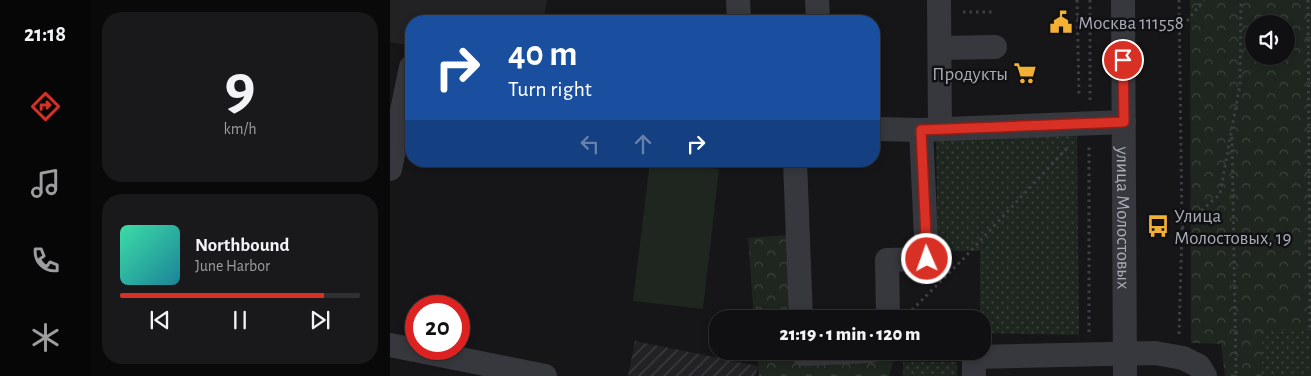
<!DOCTYPE html>
<meta charset="utf-8">
<style>
:root{--surface:#101012;--page:#19191b;--text:#f1f3f6;--muted:#9c9d9f;--line:#303032;--accent:#d93025}
body{margin:0;font-family:"Alegreya Sans",sans-serif;background:var(--page);color:var(--text);height:100vh;display:flex;flex-direction:column;font-size:19px;white-space:nowrap}
*{box-sizing:border-box;margin:0}
p{font-size:16px;color:var(--muted)}
.icon{flex:none;width:28px;height:28px;fill:none;stroke:currentColor;stroke-width:2;stroke-linecap:round;stroke-linejoin:round}
.map{position:relative;flex:1;overflow:hidden}
.side{display:flex;flex-direction:column;gap:12px;padding:12px;background:#09090a;width:300px}
.side>*{flex:none}
.banner{position:absolute;left:15px;top:15px;width:475px;height:152px;border-radius:20px;box-shadow:0 2px 8px #0003,0 0 0 1px var(--line);background:#1a4fa0;color:#fff;overflow:hidden}
.fabs{position:absolute;left:855px;top:15px;display:grid;gap:10px}
.fabs a{display:grid;place-items:center;width:50px;height:50px;border-radius:50%;background:var(--surface);box-shadow:0 2px 8px #0003,0 0 0 1px var(--line);font-size:25px}
.speed{position:absolute;left:15px;top:295px;display:flex;gap:10px;font-size:25px;font-weight:700;text-align:center}
.speed>*{display:grid;place-content:center;width:65px;height:65px;border-radius:50%;background:var(--surface);box-shadow:0 2px 8px #0003,0 0 0 1px var(--line);line-height:1}
.speed .limit{border:8px solid #d22;background:#fff;color:#111}
.pin{position:absolute;display:grid;place-items:center;width:42px;height:42px;color:#fff;margin:-21px;border:2px solid #fff;border-radius:50%;box-shadow:0 1px 5px #0007}
.me{position:absolute;width:55px;margin:-28px;rotate:358deg;stroke-linejoin:round;filter:drop-shadow(0 0 4px #0008)}
.turn{display:flex;align-items:center;gap:18px;height:105px;padding:0 20px;font-size:22px}
.turn .icon{width:65px;height:65px;stroke-width:2.5}
.turn b{display:block;font-size:35px;line-height:42px}
.lanes{display:flex;align-items:center;height:48px;padding:0 20px;background:#0003;justify-content:center;gap:25px;direction:ltr}
.lanes .off{opacity:.35}
.side .card{flex:1;display:flex;flex-direction:column;justify-content:center;gap:8px;min-width:0;padding:0 18px;border-radius:20px;background:var(--page)}
.side .dial{align-items:center;gap:0}
.dial b{font-size:65px;line-height:1}
.song{display:flex;align-items:center;gap:15px}
.cover{width:60px;height:60px;border-radius:8px;background:linear-gradient(135deg,hsl(160 70% 55%),hsl(190 70% 35%))}
.played{height:5px;border-radius:2px;background:linear-gradient(90deg,var(--accent) 85%,var(--line) 85%)}
.keys{display:flex;justify-content:space-around;direction:ltr}
.trip{position:absolute;left:319px;top:310px;width:282px;height:50px;border-radius:20px;background:var(--surface);box-shadow:0 2px 8px #0003,0 0 0 1px var(--line);font-weight:800;line-height:50px;text-align:center}
main{display:flex;flex:1;min-height:0}
.menu{display:flex;flex-direction:column;width:90px;justify-content:space-around;align-items:center;background:#060607;color:var(--muted)}
.menu .icon{width:35px;height:35px}
.menu .active{color:var(--accent)}
.menu b{font-size:22px;color:var(--text)}
.map>svg:first-child{display:block}
</style>
<main>
<nav class="menu">
<b>21:18</b>
<svg class="icon active" aria-label="directions" viewBox="0 0 24 24"><path d="M12 3l9 9-9 9-9-9zM9 14v-3h6M13 9l2 2-2 2"/></svg>
<svg class="icon" aria-label="music" viewBox="0 0 24 24"><path d="M9 18V5l10-2v13"/><circle cx="6" cy="18" r="3"/><circle cx="16" cy="16" r="3"/></svg>
<svg class="icon" aria-label="phone" viewBox="0 0 24 24"><path d="M5 4h4l2 5-3 2q2 4 5 5l2-3 5 2v4C11 20 4 13 5 4z"/></svg>
<svg class="icon" aria-label="climate" viewBox="0 0 24 24"><path d="M12 3v18M4 7l16 10M4 17L20 7"/></svg>
</nav>
<section class="side">
<div class="card dial"><b>9</b><p>km/h</p></div>
<div class="card">
<div class="song"><i class="cover"></i><div><b>Northbound</b><p>June Harbor</p></div></div>
<div class="played"></div>
<div class="keys"><svg class="icon" aria-label="previous" viewBox="0 0 24 24"><path d="M18 5L8 12l10 7zM5 5v14"/></svg><svg class="icon" aria-label="pause" viewBox="0 0 24 24"><path d="M8 5v14M16 5v14"/></svg><svg class="icon" aria-label="next" viewBox="0 0 24 24"><path d="M6 5l10 7-10 7zM19 5v14"/></svg></div>
</div>
</section>
<div class="map">
<svg width="921" height="376" viewBox="0 0 921 376">
<defs>
<pattern id="industrial-furrows" width="10" height="10" patternUnits="userSpaceOnUse" patternTransform="scale(1.25)"><rect width="10" height="10" fill="#222225"/><path d="M-1 1l2-2M0 10L10 0M9 11l2-2" fill="none" stroke="#3f3f43"/></pattern>
<pattern id="forest-crowns" width="20" height="18" patternUnits="userSpaceOnUse" patternTransform="scale(1.25)"><rect width="20" height="18" fill="#1e261f"/><path d="M2 6a3 3 0 1 1 6 0M12 15a3 3 0 1 1 6 0" fill="none" stroke="#3c433d"/></pattern>
<pattern id="park-dots" width="8" height="8" patternUnits="userSpaceOnUse" patternTransform="scale(1.25)"><rect width="8" height="8" fill="#1e261f"/><path d="M2 2h.1M6 6h.1" fill="none" stroke="#3c433d" stroke-width="1.8" stroke-linecap="round"/></pattern>
</defs>
<rect width="100%" height="100%" fill="#161618"/>
<path fill="#222225" d="M0 0H157L153 21H21V46L0 42Z"/>
<path fill="url(#industrial-furrows)" d="M245 341 368 366 365 376H238Z"/>
<path fill="url(#forest-crowns)" fill-rule="evenodd" d="M800 0H921V376H835L831 344 801 343ZM864 24H896V56H864Z
M396 235 402 319H364L358 238Z
M367 351H506L499 376H369Z"/>
<path fill="url(#park-dots)" d="M687 133 689 335 593 333 592 319H590V251H548L546 139Z
M872 330H921V376H872Z
M513 362H567V376H513Z"/>
<path fill="#1e261f" d="M260 161 329 169 313 309 243 301Z"/>
<g fill="none" stroke-linecap="round" stroke-linejoin="round">
<path stroke="#3d3f44" stroke-width="3" stroke-dasharray="2.5 4" stroke-linecap="butt" d="M687 0 689 96
M700 0V102
M789 0 792 229 789 336
M918 0 920 330
M573 12H604
M687 18 700 19
M789 31 814 0
M842 137 846 376
M792 228 830 194 850 84 851 0
M522 310 574 258 677 148
M699 332V146"/>
<g stroke="#37383d" stroke-width="24">
<path d="M348 0 349 21"/>
<path d="M427 0 428 21"/>
<path d="M549 0 550 128"/>
<path id="s1" d="M733 0 735 376"/>
<path d="M550 48 605 47"/>
<path d="M484 129 531 130 734 122"/>
<path d="M405 161 411 319"/>
<path d="M0 169 21 67"/>
<path d="M498 319 497 260 537 259 531 130"/>
<path d="M0 345 155 376"/>
<path d="M412 351 413 354 481 351"/>
<path d="M584 376V357L765 353 793 358 809 366 815 376"/>
</g>
</g>
<g fill="none" stroke-linecap="round" stroke-linejoin="round">
<defs>
<path id="route" d="M537 259 531 130 734 122 733 60"/>
</defs>
<use href="#route" stroke="#8d1f18" stroke-width="12"/>
<use href="#route" stroke="#d93025" stroke-width="9"/>
</g>
<defs>
<symbol id="civic-bare" viewBox="-9 -9 18 18"><path d="M-.6-6.5H3V-4.5H.6V-3L4-1V1h2V6H-6V1h2V-1L-.6-3ZM-1.2 2.5V6h2.4V2.5Z" fill="#f2b134" stroke="#111113" stroke-width="2.5" paint-order="stroke"/></symbol>
<symbol id="supermarket-bare" viewBox="-9 -9 18 18"><path d="M-6-5.5h2.5l.6 2H6L4.5 2H-2.5L-4.4-4H-6ZM-1.5 3.2a1.3 1.3 0 1 0 .1 0ZM3 3.2a1.3 1.3 0 1 0 .1 0Z" fill="#f2b134" stroke="#111113" stroke-width="2.5" paint-order="stroke"/></symbol>
<symbol id="bus-bare" viewBox="-9 -9 18 18"><path d="M-5-6H5V4H4V6H2V4H-2V6H-4V4H-5ZM-3.5-4V0h7V-4ZM-3.5 1.2v1.5H-2V1.2ZM2 1.2v1.5H3.5V1.2Z" fill="#f2b134" stroke="#111113" stroke-width="2.5" paint-order="stroke"/></symbol>
</defs>
<g fill-rule="evenodd">
<use href="#civic-bare" x="655" y="6" width="32" height="32"/>
<use href="#supermarket-bare" x="619" y="57" width="32" height="32"/>
<use href="#bus-bare" x="752" y="210" width="32" height="32"/>
</g>
<g text-anchor="middle" stroke-width="5" stroke-linejoin="round" paint-order="stroke">
<g font-size="19" fill="#a8adb8" stroke="#111113" text-anchor="start">
<text x="688" y="29">Москва 111558</text>
<text x="618" y="80" text-anchor="end">Продукты</text>
<text x="784" y="222">Улица<tspan x="784" dy="22">Молостовых, 19</tspan></text>
</g>
<g font-size="19" fill="#a8adb8" stroke="#111113">
<text dy="7" stroke="none"><textPath href="#s1" startOffset="218">улица Молостовых</textPath></text>
</g>
</g>
</svg>
<div class="fabs">
<a><svg class="icon" aria-label="sound" viewBox="0 0 24 24"><path d="M4 9h4l5-4v14l-5-4H4zM17 9q2 3 0 6"/></svg></a>
</div>
<div class="speed"><div class="limit">20</div></div>
<div class="pin" style="left:733px;top:60px;background:#d93025"><svg class="icon" aria-label="arrive" viewBox="0 0 24 24"><path d="M6 21V4h12l-3 4 3 4H6"/></svg></div>
<svg class="me" style="left:537px;top:259px" viewBox="-20 -20 40 40"><circle r="17" fill="#d93025" stroke="#fff" stroke-width="3"/><path d="M0-11L8 9 0 5-8 9z" fill="#fff"/></svg>
<div class="trip">21:19 · 1 min · 120 m</div>
<div class="banner">
<div class="turn"><svg class="icon" aria-label="right" viewBox="0 0 24 24"><path d="M7 20v-9h11M14 6l5 5-5 5"/></svg><div><b>40 m</b>Turn right</div></div>
<div class="lanes"><svg class="icon off" aria-label="left" viewBox="0 0 24 24"><path d="M17 20v-9H6M10 6l-5 5 5 5"/></svg><svg class="icon off" aria-label="ahead" viewBox="0 0 24 24"><path d="M12 20V5M6 11l6-6 6 6"/></svg><svg class="icon" aria-label="right" viewBox="0 0 24 24"><path d="M7 20v-9h11M14 6l5 5-5 5"/></svg></div>
</div>
</div>
</main>
